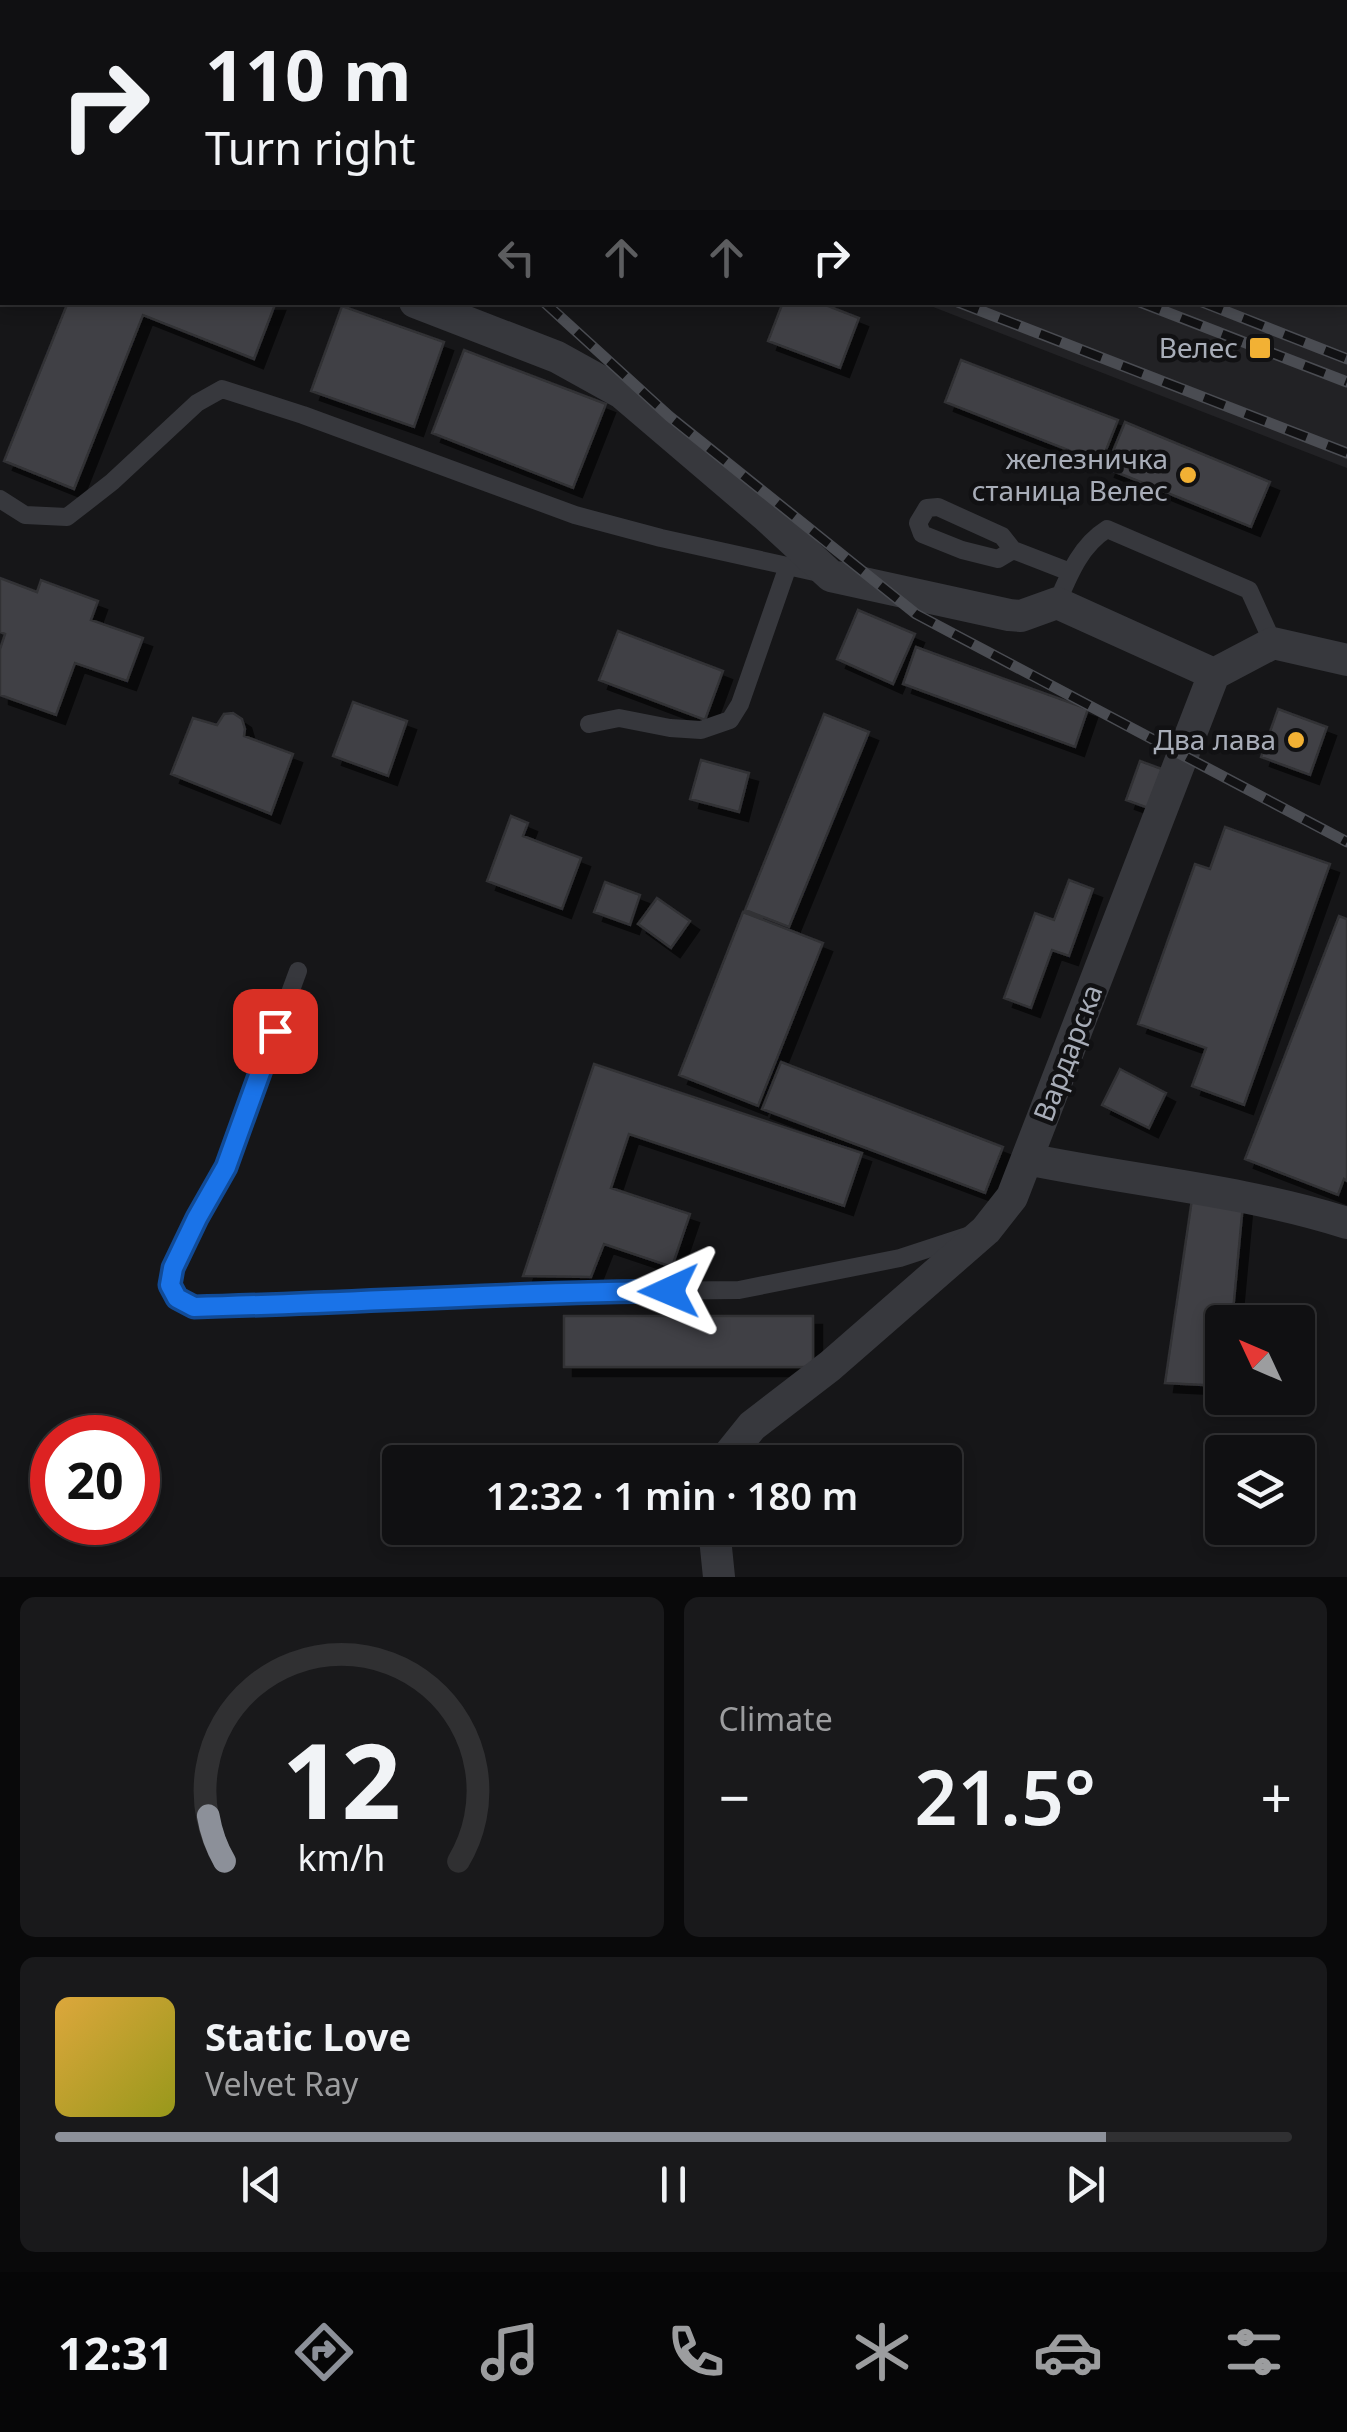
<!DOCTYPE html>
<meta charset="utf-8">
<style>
:root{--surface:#101012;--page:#19191b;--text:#f1f3f6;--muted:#9c9d9f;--line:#303032;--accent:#8c9099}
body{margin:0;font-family:"Noto Sans",sans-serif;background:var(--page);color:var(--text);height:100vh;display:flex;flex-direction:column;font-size:38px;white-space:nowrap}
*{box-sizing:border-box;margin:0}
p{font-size:32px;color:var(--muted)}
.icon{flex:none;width:55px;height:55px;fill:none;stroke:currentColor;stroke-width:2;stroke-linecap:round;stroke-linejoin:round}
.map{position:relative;height:1577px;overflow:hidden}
.details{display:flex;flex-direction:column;gap:20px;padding:20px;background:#09090a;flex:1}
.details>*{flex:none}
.guide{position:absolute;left:0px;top:0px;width:1348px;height:305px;box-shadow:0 5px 15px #0003,0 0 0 2px var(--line);background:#101012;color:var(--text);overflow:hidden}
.needle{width:65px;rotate:314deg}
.tools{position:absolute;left:1205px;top:1305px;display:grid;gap:20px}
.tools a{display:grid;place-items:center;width:110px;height:110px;border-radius:10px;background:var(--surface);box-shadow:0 5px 15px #0003,0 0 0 2px var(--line);font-size:50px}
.speed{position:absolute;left:30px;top:1415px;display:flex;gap:20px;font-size:50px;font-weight:700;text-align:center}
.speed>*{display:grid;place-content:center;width:130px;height:130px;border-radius:50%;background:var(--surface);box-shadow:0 5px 15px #0003,0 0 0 2px var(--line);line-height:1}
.speed .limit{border:15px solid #d22;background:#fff;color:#111}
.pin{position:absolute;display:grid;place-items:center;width:85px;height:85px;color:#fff;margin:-42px;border-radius:20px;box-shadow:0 5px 15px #0006}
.me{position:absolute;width:110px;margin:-55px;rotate:269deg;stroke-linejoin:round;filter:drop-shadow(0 0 8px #0008)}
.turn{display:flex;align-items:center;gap:35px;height:210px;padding:0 40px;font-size:45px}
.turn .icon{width:130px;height:130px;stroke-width:2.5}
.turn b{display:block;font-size:70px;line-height:85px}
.lanes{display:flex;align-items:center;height:95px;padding:0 40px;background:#0003;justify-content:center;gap:50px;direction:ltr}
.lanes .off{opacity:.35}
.big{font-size:75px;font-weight:600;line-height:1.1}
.details .tile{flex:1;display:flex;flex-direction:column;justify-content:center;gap:15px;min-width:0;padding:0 35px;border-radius:15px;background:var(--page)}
.details .dial{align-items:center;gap:0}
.dial svg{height:260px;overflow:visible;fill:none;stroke:var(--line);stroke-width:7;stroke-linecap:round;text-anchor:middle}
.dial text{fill:var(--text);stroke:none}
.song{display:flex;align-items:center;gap:30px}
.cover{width:120px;height:120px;border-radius:15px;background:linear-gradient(135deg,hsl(40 70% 55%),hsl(60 70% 35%))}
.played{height:10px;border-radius:5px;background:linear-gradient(90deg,var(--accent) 85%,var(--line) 85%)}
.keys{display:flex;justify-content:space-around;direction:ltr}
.heat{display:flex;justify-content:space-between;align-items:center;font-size:55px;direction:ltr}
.details .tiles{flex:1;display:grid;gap:20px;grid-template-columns:1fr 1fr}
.tile:last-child{grid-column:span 2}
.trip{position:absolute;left:382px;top:1445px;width:580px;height:100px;border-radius:10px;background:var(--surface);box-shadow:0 5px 15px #0003,0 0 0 2px var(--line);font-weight:600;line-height:100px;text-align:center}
.dock{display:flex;height:160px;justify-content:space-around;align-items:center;background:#060607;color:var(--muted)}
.dock .icon{width:70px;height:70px}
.dock .current{color:var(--accent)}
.dock b{font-size:45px;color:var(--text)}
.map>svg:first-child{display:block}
</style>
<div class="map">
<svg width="1347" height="1577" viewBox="0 0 1347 1577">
<defs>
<filter id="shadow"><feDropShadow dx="9" dy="9" stdDeviation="0" flood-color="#0009"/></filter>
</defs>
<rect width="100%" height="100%" fill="#161618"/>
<path fill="#222225" d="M141 0H835L842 2H151Z
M1345 200 1347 201V468L923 303 1345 302Z"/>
<path fill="#404145" stroke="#303034" stroke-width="2.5" filter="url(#shadow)" d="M68 302H276L254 359 143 315 74 489 4 461Z
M783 302H818L859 318 840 368 768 341Z
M342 306 444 342 414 427 311 391Z
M464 350 606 404 573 488 432 433Z
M961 360 1118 420 1101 463 945 402Z
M1125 422 1270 482 1251 527 1106 468Z
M0 578 37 592 41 580 98 601 91 620 143 638 127 681 75 663 56 715 0 695V649L5 634 0 632Z
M858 610 915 634 893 684 837 659Z
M618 631 723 671 705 720 599 680Z
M916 647 1088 709 1075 747 903 684Z
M353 702 407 721 388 776 333 756Z
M1278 709 1327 727 1310 775 1261 757Z
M233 713 242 719 245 729 244 736 293 754 271 814 171 774 193 718 217 725 224 714Z
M824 714 869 732 789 927 745 910Z
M701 760 749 773 739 812 690 799Z
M1140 761 1162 769 1148 808 1126 800Z
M511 816 528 823 523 836 581 858 562 909 487 881Z
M1225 827 1330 864 1244 1105 1192 1086 1206 1048 1138 1024 1195 864 1210 869Z
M1069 880 1093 889 1069 956 1052 950 1031 1008 1004 998 1035 913 1054 920Z
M605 882 640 895 630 925 594 912Z
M657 898 690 921 671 948 638 924Z
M743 912 823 943 758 1106 679 1075Z
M1339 916 1347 919V1181L1344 1179 1338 1195 1245 1159Z
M781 1062 1003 1147 985 1193 762 1109Z
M594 1064 862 1153 844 1206 629 1134 611 1188 690 1214 672 1267 604 1244 591 1277 523 1276Z
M1120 1069 1166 1093 1149 1128 1102 1105Z
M1192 1199 1243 1204 1232 1322H1222V1386L1165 1383Z
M564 1316H813V1367H564Z"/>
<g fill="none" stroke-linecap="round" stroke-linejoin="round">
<path stroke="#3d3f44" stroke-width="5" stroke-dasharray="5 8" stroke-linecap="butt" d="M1085 0V2"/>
<path stroke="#37383d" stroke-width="18" d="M0 499 25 515 67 517 112 482 197 403 222 389 303 415 575 515 661 538 819 573
M1013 550 1002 536 938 507 927 508 918 523 922 534 962 550 998 559 1013 550 1070 572
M1057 603C1069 575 1080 546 1107 529L1249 590 1273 643
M589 724 619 718 670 728 701 730 730 720 740 704 788 566
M298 971 226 1167 197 1218 173 1268 170 1285 177 1297 194 1307 361 1302 529 1292 739 1290 900 1258 967 1236"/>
<path stroke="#37383d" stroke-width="32" d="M0 146H2
M415 302 557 357 622 393 765 515 831 576 1009 615 1021 616 1057 603 1214 674
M1027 1159C1134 1181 1242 1190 1347 1223
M723 1462 752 1426 830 1366 986 1230 1012 1197 1214 674 1273 643 1347 660
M714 1528 719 1577"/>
<path stroke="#45474d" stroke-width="48" d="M963 0 968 2
M1345 160H1347"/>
<defs>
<path id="rail" d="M71 0 76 2
M179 0 186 2
M355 0 362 2
M421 0 427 2
M783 0 789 2
M1345 219 1347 220
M544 302 669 416 916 614 1347 842
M958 302 1347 453
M1140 302 1347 382
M1202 302 1347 359"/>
</defs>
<use href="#rail" stroke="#4a4c52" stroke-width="11"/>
<use href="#rail" stroke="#111113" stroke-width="8" stroke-dasharray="22" stroke-linecap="butt"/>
</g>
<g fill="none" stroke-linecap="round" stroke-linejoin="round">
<defs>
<path id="route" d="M275 1031 226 1167 197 1218 173 1268 170 1285 177 1298 194 1307C353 1303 511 1292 669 1291"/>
</defs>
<use href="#route" stroke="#114b97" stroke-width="25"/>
<use href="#route" stroke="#1a73e8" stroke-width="18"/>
</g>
<g fill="#f2b134" stroke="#111113" stroke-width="4">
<rect x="1248" y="336" width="24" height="24" rx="5"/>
<circle cx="1188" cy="475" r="10"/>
<circle cx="1296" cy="740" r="10"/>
</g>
<g text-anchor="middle" stroke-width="9" stroke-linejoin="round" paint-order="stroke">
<g font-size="28" fill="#a8adb8" stroke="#111113" text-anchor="end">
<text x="1238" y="358">Велес</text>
<text x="1168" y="469">железничка<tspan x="1168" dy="32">станица Велес</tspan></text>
<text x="1276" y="750">Два лава</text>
</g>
<g font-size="28" fill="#a8adb8" stroke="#111113">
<text transform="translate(1068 1053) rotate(-69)" y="10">Вардарска</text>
</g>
</g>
</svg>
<div class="tools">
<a><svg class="needle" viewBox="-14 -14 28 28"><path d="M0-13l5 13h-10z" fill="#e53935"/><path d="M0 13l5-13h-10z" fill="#9c9d9f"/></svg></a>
<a><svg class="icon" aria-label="layers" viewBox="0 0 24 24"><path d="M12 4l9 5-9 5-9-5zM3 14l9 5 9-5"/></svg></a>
</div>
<div class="speed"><div class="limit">20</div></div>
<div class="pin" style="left:275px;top:1031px;background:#d93025"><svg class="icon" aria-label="arrive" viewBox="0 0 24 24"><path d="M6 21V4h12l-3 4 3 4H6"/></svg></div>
<svg class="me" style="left:669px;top:1291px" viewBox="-20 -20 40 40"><path d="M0-17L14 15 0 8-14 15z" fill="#1a73e8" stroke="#fff" stroke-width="4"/></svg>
<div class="trip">12:32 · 1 min · 180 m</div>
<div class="guide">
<div class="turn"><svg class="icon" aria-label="right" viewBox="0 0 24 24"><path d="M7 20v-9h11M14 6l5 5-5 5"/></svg><div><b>110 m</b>Turn right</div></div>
<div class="lanes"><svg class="icon off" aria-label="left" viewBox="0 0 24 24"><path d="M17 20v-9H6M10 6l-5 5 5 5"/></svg><svg class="icon off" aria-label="ahead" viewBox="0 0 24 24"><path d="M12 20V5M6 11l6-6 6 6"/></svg><svg class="icon off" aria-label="ahead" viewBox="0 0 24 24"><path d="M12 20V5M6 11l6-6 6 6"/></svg><svg class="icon" aria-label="right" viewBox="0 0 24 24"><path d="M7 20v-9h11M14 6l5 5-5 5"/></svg></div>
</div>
</div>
<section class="details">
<div class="tiles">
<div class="tile dial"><svg viewBox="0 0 100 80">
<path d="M14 69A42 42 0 1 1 86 69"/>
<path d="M14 69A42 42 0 0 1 9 55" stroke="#8c9099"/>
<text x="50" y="56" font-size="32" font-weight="700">12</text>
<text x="50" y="72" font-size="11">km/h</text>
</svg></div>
<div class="tile"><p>Climate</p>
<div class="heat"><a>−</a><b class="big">21.5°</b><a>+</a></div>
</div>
<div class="tile">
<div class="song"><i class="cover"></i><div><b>Static Love</b><p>Velvet Ray</p></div></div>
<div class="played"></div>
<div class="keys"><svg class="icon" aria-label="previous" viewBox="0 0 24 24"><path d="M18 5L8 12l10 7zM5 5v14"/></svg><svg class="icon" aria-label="pause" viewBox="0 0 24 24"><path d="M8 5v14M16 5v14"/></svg><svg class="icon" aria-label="next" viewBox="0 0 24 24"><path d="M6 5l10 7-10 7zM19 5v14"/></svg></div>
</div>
</div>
</section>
<nav class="dock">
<b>12:31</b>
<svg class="icon current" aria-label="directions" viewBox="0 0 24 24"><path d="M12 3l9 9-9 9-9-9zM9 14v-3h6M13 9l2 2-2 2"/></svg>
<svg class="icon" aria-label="music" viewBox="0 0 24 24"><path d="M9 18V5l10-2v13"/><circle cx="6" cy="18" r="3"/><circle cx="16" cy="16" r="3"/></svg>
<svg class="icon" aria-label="phone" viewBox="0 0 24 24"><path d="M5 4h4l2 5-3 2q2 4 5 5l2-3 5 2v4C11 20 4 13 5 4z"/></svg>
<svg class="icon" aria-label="climate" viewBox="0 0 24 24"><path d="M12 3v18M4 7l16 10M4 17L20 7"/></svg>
<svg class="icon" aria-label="car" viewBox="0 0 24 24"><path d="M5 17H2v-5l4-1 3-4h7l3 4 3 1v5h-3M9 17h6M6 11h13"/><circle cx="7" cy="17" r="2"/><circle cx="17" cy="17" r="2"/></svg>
<svg class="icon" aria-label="filters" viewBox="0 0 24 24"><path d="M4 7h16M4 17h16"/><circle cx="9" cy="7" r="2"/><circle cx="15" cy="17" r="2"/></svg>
</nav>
